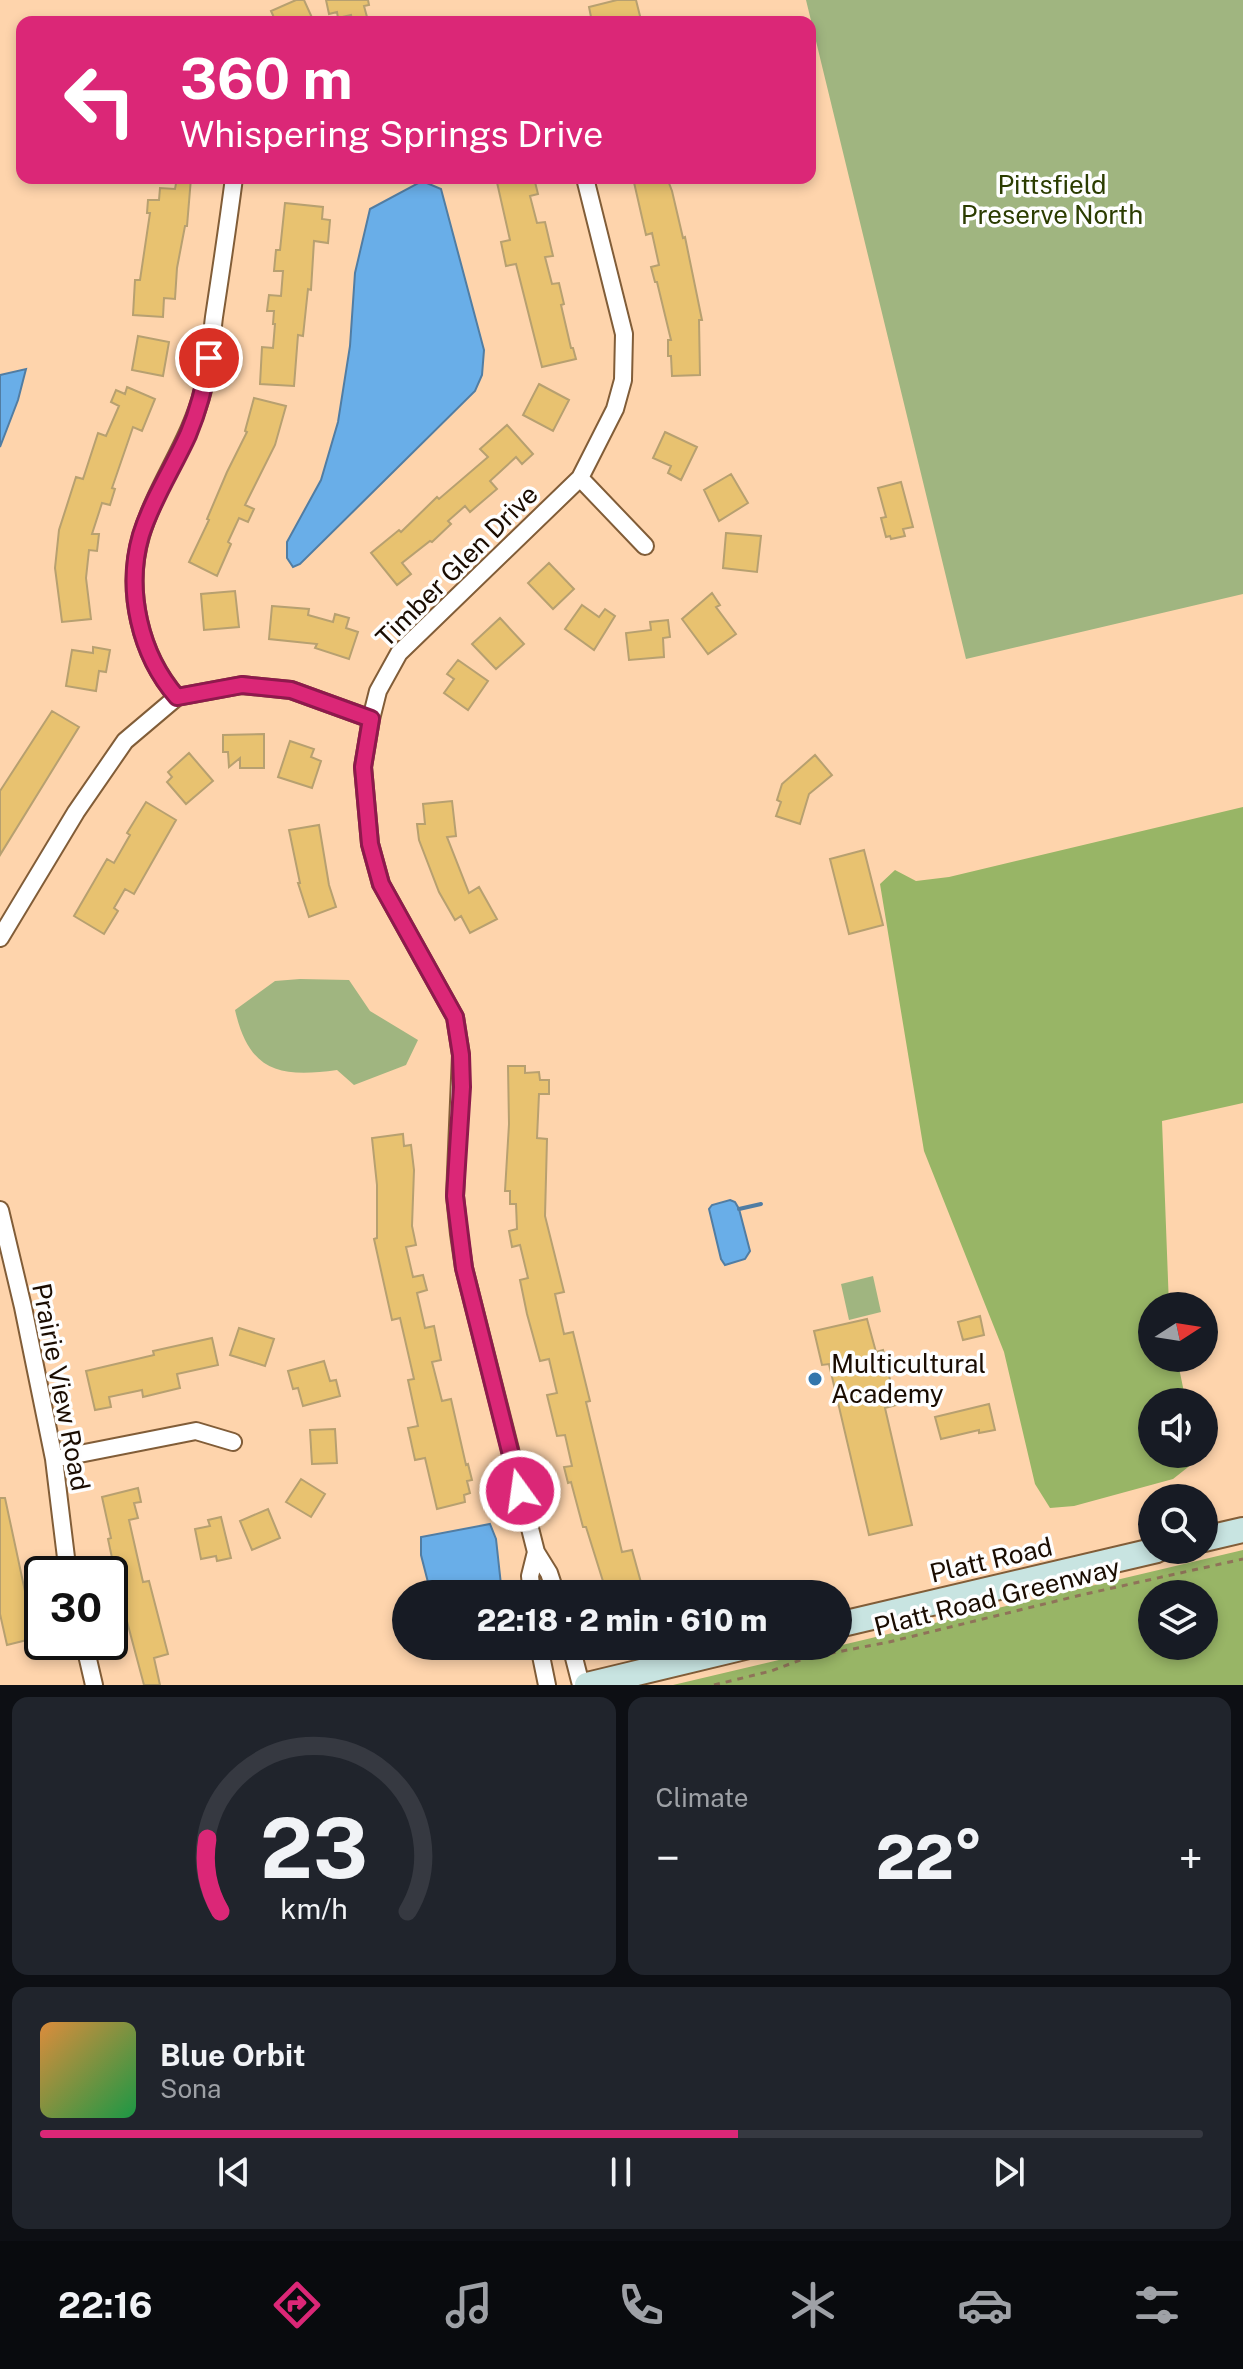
<!DOCTYPE html>
<meta charset="utf-8">
<style>
:root{--surface:#171b24;--page:#20242c;--text:#f1f3f6;--muted:#9ea1a6;--line:#363941;--accent:#db2777}
body{margin:0;font-family:"Public Sans",sans-serif;background:var(--page);color:var(--text);height:100vh;display:flex;flex-direction:column;font-size:30px;white-space:nowrap}
*{box-sizing:border-box;margin:0}
p{font-size:26px;color:var(--muted)}
.icon{flex:none;width:44px;height:44px;fill:none;stroke:currentColor;stroke-width:2;stroke-linecap:round;stroke-linejoin:round}
.map{position:relative;height:1685px;overflow:hidden}
.sheet{display:flex;flex-direction:column;gap:12px;padding:12px;background:#0d0f14;flex:1}
.sheet>*{flex:none}
.guide{position:absolute;left:16px;top:16px;width:800px;height:168px;border-radius:16px;box-shadow:0 4px 12px #0003;background:#db2777;color:#fff;overflow:hidden}
.needle{width:52px;rotate:78deg}
.controls{position:absolute;left:1138px;top:1292px;display:grid;gap:16px}
.controls a{display:grid;place-items:center;width:80px;height:80px;border-radius:50%;background:var(--surface);box-shadow:0 4px 12px #0003;font-size:40px}
.speed{position:absolute;left:24px;top:1556px;display:flex;gap:16px;font-size:40px;font-weight:700;text-align:center}
.speed>*{display:grid;place-content:center;width:104px;height:104px;border-radius:50%;background:var(--surface);box-shadow:0 4px 12px #0003;line-height:1}
.speed .limit{border:4px solid #111;border-radius:12px;background:#fff;color:#111}
.pin{position:absolute;display:grid;place-items:center;width:68px;height:68px;color:#fff;margin:-34px;border:4px solid #fff;border-radius:50%;box-shadow:0 2px 8px #0007}
.me{position:absolute;width:88px;margin:-44px;rotate:346deg;stroke-linejoin:round;filter:drop-shadow(0 0 6px #0008)}
.turn{display:flex;align-items:center;gap:28px;height:168px;padding:0 32px;font-size:36px}
.turn .icon{width:104px;height:104px;stroke-width:2.5}
.turn b{display:block;font-size:56px;line-height:68px}
.big{font-size:60px;font-weight:800;line-height:1.1}
.sheet .card{flex:1;display:flex;flex-direction:column;justify-content:center;gap:12px;min-width:0;padding:0 28px;border-radius:16px;background:var(--page)}
.sheet .dial{align-items:center;gap:0}
.dial svg{height:208px;overflow:visible;fill:none;stroke:var(--line);stroke-width:7;stroke-linecap:round;text-anchor:middle}
.dial text{fill:var(--text);stroke:none}
.song{display:flex;align-items:center;gap:24px}
.cover{width:96px;height:96px;border-radius:12px;background:linear-gradient(135deg,hsl(30 70% 55%),hsl(140 70% 35%))}
.played{height:8px;border-radius:4px;background:linear-gradient(90deg,var(--accent) 60%,var(--line) 60%)}
.keys{display:flex;justify-content:space-around;direction:ltr}
.heat{display:flex;justify-content:space-between;align-items:center;font-size:44px;direction:ltr}
.sheet .tiles{flex:1;display:grid;gap:12px;grid-template-columns:1fr 1fr}
.card:last-child{grid-column:span 2}
.trip{position:absolute;left:392px;top:1580px;width:460px;height:80px;border-radius:40px;background:var(--surface);box-shadow:0 4px 12px #0003;font-weight:800;line-height:80px;text-align:center}
.dock{display:flex;height:128px;justify-content:space-around;align-items:center;background:#090b0e;color:var(--muted)}
.dock .icon{width:56px;height:56px}
.dock .selected{color:var(--accent)}
.dock b{font-size:36px;color:var(--text)}
.map>svg:first-child{display:block}
</style>
<div class="map">
<svg width="1243" height="1685" viewBox="0 0 1243 1685">
<rect width="100%" height="100%" fill="#fed4ac"/>
<path fill="#a0b580" d="M806 0H1243V594L966 659Z
M300 979 349 980 370 1011 418 1040 406 1065 354 1085 337 1070C280 1078 249 1072 235 1010L275 981Z
M873 1276 881 1312 849 1320 841 1284Z"/>
<path fill="#98b566" fill-rule="evenodd" d="M1243 807V1103L1162 1121 1169 1306H1152V1358H1177L1186 1402H1152V1454H1193L1192 1464 1173 1479 1074 1506 1050 1508 1035 1484 1004 1352 924 1151 880 884 895 870 916 881 949 877Z
M1243 1550V1685H673ZM1152 1594H1204V1646H1152Z"/>
<path fill="#69aee8" stroke="#517da3" stroke-width="2" d="M422 181 441 189 484 350 482 375 475 391 300 564 293 567 287 558V542L321 480 338 422 350 346 355 273 370 209Z
M26 369 18 400 0 447V375Z
M730 1200 735 1202 739 1209 750 1251 745 1259 725 1265 721 1259 709 1209 712 1205Z
M490 1524 496 1539 502 1594H431L421 1555V1537Z"/>
<g fill="none" stroke-linecap="round" stroke-linejoin="round">
<path stroke="#517da3" stroke-width="4" d="M739 1209 761 1204"/>
</g>
<path fill="#e8c270" stroke="#b7a070" stroke-width="2" d="M296 0H304L314 22H276L271 11Z
M326 0H368L369 5 364 6 367 17 352 20 351 15 338 18 337 12 329 14Z
M617 0H636L641 20 592 22 589 7Z
M177 178H191L187 226H185L177 268 175 299 164 298 163 317 133 315 135 280H140L150 213H147L148 200H159L160 188 175 189Z
M496 178H534L538 194 530 196 537 223 545 222 553 256 545 257 552 284 559 283 564 304 561 305 571 348H573L576 359 542 367 516 264 506 266 501 242 510 240Z
M633 178H667L672 191 683 238 685 237 702 320H699L700 375 672 376 671 356H668V340H671L657 282H655L651 267 659 265 652 233 646 235Z
M285 203 323 207 322 219 330 220 328 243 314 241 311 290 308 289 303 336 298 335 294 386 260 384 262 347 273 348 275 324H273L274 311H267L269 295 281 296 283 271H274L276 250H280Z
M138 336 169 342 163 376 132 370Z
M539 384 569 400 553 431 523 415Z
M127 387 155 399 142 431 133 427 112 488 115 489 110 505 102 503 92 534H99L97 551 89 550 86 578 91 619 62 622 55 568 59 530 76 477 83 479 98 433 106 436 119 406 111 402 116 390 125 394Z
M254 398 286 406 275 445 245 505 254 509 248 522 239 518 228 542 231 544 217 576 189 562 209 520 207 519 227 472 247 432 245 431Z
M507 425 533 454 522 464 516 457 490 481 497 489 470 512 465 506 448 521 451 524 432 542 430 541 402 563 411 574 397 585 371 553 399 530 401 532 437 497 439 499 488 457 480 449Z
M665 432 697 447 681 480 668 473 671 466 653 458Z
M731 474 748 503 719 521 704 490Z
M901 482 913 527 903 529 905 536 891 539 890 536 886 537 881 518 886 517 878 488Z
M726 533 761 536 757 572 723 568Z
M549 563 574 589 553 609 528 583Z
M235 591 239 627 204 630 201 594Z
M712 593 720 605 716 607 736 634 708 654 682 619Z
M582 605 599 617 605 609 615 616 594 650 565 629Z
M272 606 309 609 308 615 333 622 335 614 349 618 346 628 358 632 349 659 315 648 317 644 269 639Z
M500 618 524 644 496 669 472 644Z
M668 620 670 637 663 638 664 657 629 660 626 633 651 630 650 622Z
M93 647 110 650 106 672 99 671 96 691 66 686 72 650 93 653Z
M458 660 488 681 468 710 444 693 454 679 447 674Z
M52 711 79 727 0 855V791Z
M264 734V768H240V758L229 767 228 752H223V735Z
M290 741 314 749 311 757 321 761 312 788 278 777Z
M189 753 213 781 186 804 167 782 172 777 168 772Z
M815 755 832 775 809 794 800 824 776 816 781 802 777 800 782 784Z
M452 801 456 836 447 837 469 893 479 887 497 919 470 933 461 916 455 920 439 892 419 840 417 824H425L423 804Z
M146 802 176 820 134 894 125 889 114 908 118 911 104 934 74 916 107 859 114 863 130 835 127 833Z
M319 825 329 885 336 907 309 917 298 883H300L289 830Z
M864 850 883 925 849 934 830 859Z
M508 1066H525V1073L539 1072 540 1080H549V1094H539L537 1138 547 1139 545 1216 564 1292 555 1294 564 1334 573 1332 590 1401 586 1402 622 1552 632 1550 642 1586 610 1594H607L586 1527H583L571 1482 568 1483 564 1467 572 1466 565 1435 557 1436 547 1395 557 1393 549 1359 540 1361 527 1314 520 1280 528 1278 520 1245 512 1247 509 1231 517 1229 516 1204H510V1191H505L509 1124Z
M403 1134 404 1146 411 1145 414 1170 412 1226 416 1245 406 1247 413 1277 423 1275 427 1290 417 1293 425 1328 434 1326 441 1360 432 1362 442 1401 451 1399 466 1465 468 1464 472 1480 467 1481 470 1493 464 1495 465 1502 437 1509 425 1458 415 1460 408 1428 418 1426 408 1380 414 1379 400 1318 392 1320 374 1239 377 1238V1185L372 1138Z
M980 1316 984 1335 963 1340 958 1322Z
M867 1319 876 1352 883 1350 896 1405 885 1408 912 1525 869 1535 829 1364 822 1365 814 1331Z
M239 1328 274 1339 265 1366 230 1355Z
M212 1338 218 1365 177 1374 180 1388 143 1397 142 1390 109 1397 111 1407 95 1410 86 1371 154 1355 153 1351Z
M324 1361 330 1381 336 1380 340 1396 303 1406 298 1388 293 1389 288 1371Z
M989 1404 995 1430 979 1433V1430L941 1439 935 1417Z
M335 1429 337 1463 312 1464 310 1430Z
M301 1479 325 1494 311 1517 286 1502Z
M138 1488 141 1502 134 1503 138 1518 129 1520 143 1582 149 1581 168 1654 154 1658 160 1685H144L121 1599 127 1598 121 1571 115 1572 108 1539 111 1538 102 1497Z
M0 1498H5L35 1638 7 1645 0 1614Z
M268 1509 280 1538 252 1550 240 1521Z
M221 1517 231 1558 217 1561 216 1556 201 1559 195 1529 210 1526 208 1520Z"/>
<g fill="none" stroke-linecap="round" stroke-linejoin="round">
<defs>
<path id="street" d="M580 478 645 546
M177 697C140 654 125 591 141 536 156 485 190 442 203 390 210 367 211 341 214 317 221 271 228 224 234 178
M0 938 76 812 125 741 177 697 242 685 291 690 371 719
M0 1210 23 1307 54 1459 68 1574
M54 1459 196 1431 233 1442
M532 1594 530 1576 536 1552
M556 1594 549 1573 536 1552 464 1268 459 1234 455 1196 461 1055 455 1017 381 884 370 844 363 767 371 719 378 691 399 653 580 478 615 409 623 380 624 334 585 178
M84 1642 94 1685
M539 1646 547 1685
M571 1646 581 1685"/>
<path id="secondary" d="M1204 1539 1243 1530
M838 1625 1157 1550
M587 1685 749 1646"/>
</defs>
<use href="#street" stroke="#815d38" stroke-width="20"/>
<use href="#secondary" stroke="#815d38" stroke-width="28"/>
<path stroke="#8f7359" stroke-width="3" stroke-dasharray="6 6" stroke-linecap="butt" d="M714 1685 771 1671 806 1658 889 1642 1081 1595 1243 1559"/>
<use href="#street" stroke="#fff" stroke-width="16"/>
<use href="#secondary" stroke="#c8e4e1" stroke-width="24"/>
</g>
<g fill="none" stroke-linecap="round" stroke-linejoin="round">
<defs>
<path id="route" d="M209 358C205 385 199 409 188 435 173 468 152 500 141 535 125 590 140 655 177 697L242 685 291 690 371 719 363 767 370 844 381 884 455 1017 461 1055 462 1087 455 1196 464 1268 520 1491"/>
</defs>
<use href="#route" stroke="#8e194d" stroke-width="20"/>
<use href="#route" stroke="#db2777" stroke-width="14"/>
</g>
<circle fill="#3276ac" stroke="#fefefe" stroke-width="3" cx="815" cy="1379" r="8"/>
<g text-anchor="middle" stroke-width="7" stroke-linejoin="round" paint-order="stroke">
<g font-size="26" fill="#2b3c00" stroke="#fefefe">
<text x="1052" y="194">Pittsfield<tspan x="1052" dy="30">Preserve North</tspan></text>
</g>
<g font-size="26" fill="#1a0c01" stroke="#fefefe">
<text transform="translate(457 566) rotate(-45)" y="9">Timber Glen Drive</text>
<text transform="translate(61 1387) rotate(79)" y="9">Prairie View Road</text>
<text transform="translate(991 1560) rotate(-13)" y="9">Platt Road</text>
<text transform="translate(997 1597) rotate(-14)" y="9">Platt Road Greenway</text>
</g>
<g font-size="26" fill="#1a0c01" stroke="#fefefe" text-anchor="start">
<text x="831" y="1373">Multicultural<tspan x="831" dy="30">Academy</tspan></text>
</g>
</g>
</svg>
<div class="controls">
<a><svg class="needle" viewBox="-14 -14 28 28"><path d="M0-13l5 13h-10z" fill="#e53935"/><path d="M0 13l5-13h-10z" fill="#9ea1a6"/></svg></a>
<a><svg class="icon" aria-label="sound" viewBox="0 0 24 24"><path d="M4 9h4l5-4v14l-5-4H4zM17 9q2 3 0 6"/></svg></a>
<a><svg class="icon" aria-label="search" viewBox="0 0 24 24"><circle cx="10" cy="10" r="6"/><path d="M15 15l6 6"/></svg></a>
<a><svg class="icon" aria-label="layers" viewBox="0 0 24 24"><path d="M12 4l9 5-9 5-9-5zM3 14l9 5 9-5"/></svg></a>
</div>
<div class="speed"><div class="limit">30</div></div>
<div class="pin" style="left:209px;top:358px;background:#d93025"><svg class="icon" aria-label="arrive" viewBox="0 0 24 24"><path d="M6 21V4h12l-3 4 3 4H6"/></svg></div>
<svg class="me" style="left:520px;top:1491px" viewBox="-20 -20 40 40"><circle r="17" fill="#db2777" stroke="#fff" stroke-width="3"/><path d="M0-11L8 9 0 5-8 9z" fill="#fff"/></svg>
<div class="trip">22:18 · 2 min · 610 m</div>
<div class="guide">
<div class="turn"><svg class="icon" aria-label="left" viewBox="0 0 24 24"><path d="M17 20v-9H6M10 6l-5 5 5 5"/></svg><div><b>360 m</b>Whispering Springs Drive</div></div>
</div>
</div>
<section class="sheet">
<div class="tiles">
<div class="card dial"><svg viewBox="0 0 100 80">
<path d="M14 69A42 42 0 1 1 86 69"/>
<path d="M14 69A42 42 0 0 1 9 41" stroke="#db2777"/>
<text x="50" y="56" font-size="32" font-weight="700">23</text>
<text x="50" y="72" font-size="11">km/h</text>
</svg></div>
<div class="card"><p>Climate</p>
<div class="heat"><a>−</a><b class="big">22°</b><a>+</a></div>
</div>
<div class="card">
<div class="song"><i class="cover"></i><div><b>Blue Orbit</b><p>Sona</p></div></div>
<div class="played"></div>
<div class="keys"><svg class="icon" aria-label="previous" viewBox="0 0 24 24"><path d="M18 5L8 12l10 7zM5 5v14"/></svg><svg class="icon" aria-label="pause" viewBox="0 0 24 24"><path d="M8 5v14M16 5v14"/></svg><svg class="icon" aria-label="next" viewBox="0 0 24 24"><path d="M6 5l10 7-10 7zM19 5v14"/></svg></div>
</div>
</div>
</section>
<nav class="dock">
<b>22:16</b>
<svg class="icon selected" aria-label="directions" viewBox="0 0 24 24"><path d="M12 3l9 9-9 9-9-9zM9 14v-3h6M13 9l2 2-2 2"/></svg>
<svg class="icon" aria-label="music" viewBox="0 0 24 24"><path d="M9 18V5l10-2v13"/><circle cx="6" cy="18" r="3"/><circle cx="16" cy="16" r="3"/></svg>
<svg class="icon" aria-label="phone" viewBox="0 0 24 24"><path d="M5 4h4l2 5-3 2q2 4 5 5l2-3 5 2v4C11 20 4 13 5 4z"/></svg>
<svg class="icon" aria-label="climate" viewBox="0 0 24 24"><path d="M12 3v18M4 7l16 10M4 17L20 7"/></svg>
<svg class="icon" aria-label="car" viewBox="0 0 24 24"><path d="M5 17H2v-5l4-1 3-4h7l3 4 3 1v5h-3M9 17h6M6 11h13"/><circle cx="7" cy="17" r="2"/><circle cx="17" cy="17" r="2"/></svg>
<svg class="icon" aria-label="filters" viewBox="0 0 24 24"><path d="M4 7h16M4 17h16"/><circle cx="9" cy="7" r="2"/><circle cx="15" cy="17" r="2"/></svg>
</nav>
